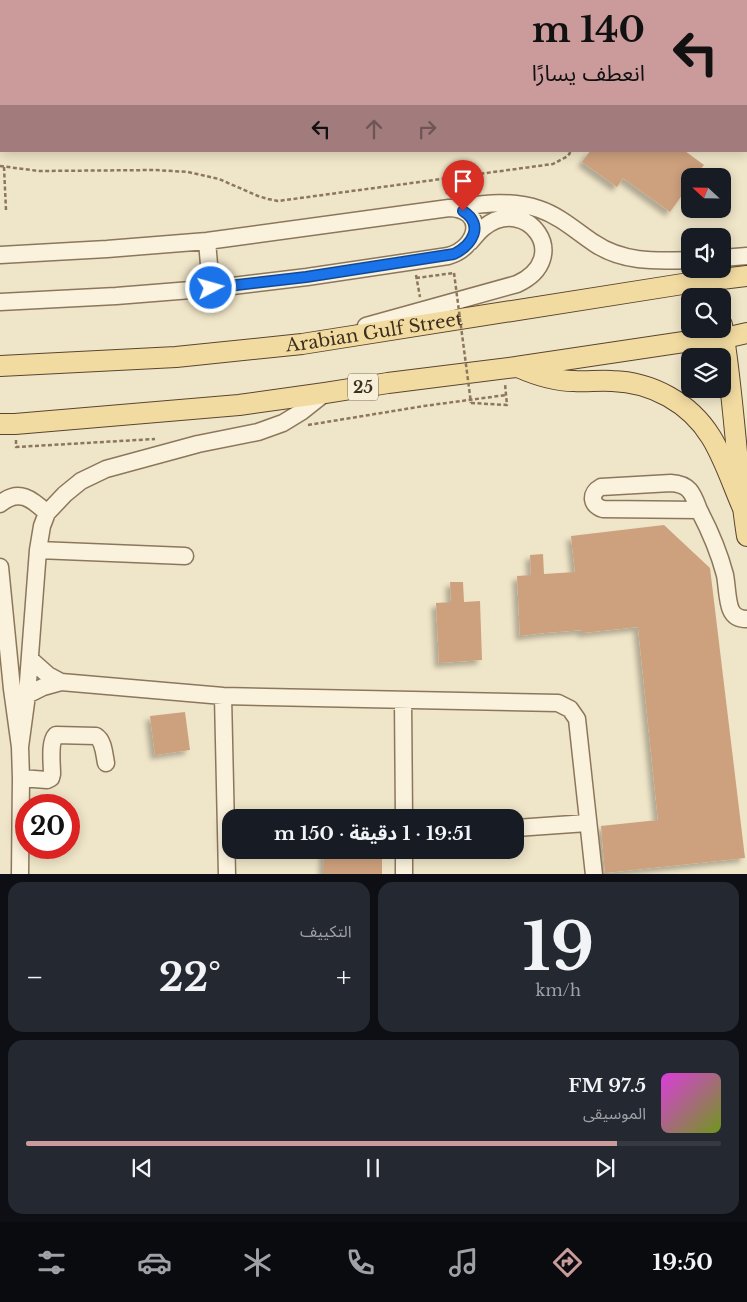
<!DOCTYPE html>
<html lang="ar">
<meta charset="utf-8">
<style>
:root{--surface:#171b24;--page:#242831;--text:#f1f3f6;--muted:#9ea1a6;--line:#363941;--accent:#cb9a9b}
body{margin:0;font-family:"Libre Baskerville","Noto Sans Arabic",serif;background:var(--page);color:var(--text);direction:rtl;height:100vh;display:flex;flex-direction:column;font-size:19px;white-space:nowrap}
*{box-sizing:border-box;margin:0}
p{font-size:16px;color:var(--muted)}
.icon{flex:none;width:28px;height:28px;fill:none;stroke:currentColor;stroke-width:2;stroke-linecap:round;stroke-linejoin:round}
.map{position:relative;height:874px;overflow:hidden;direction:ltr}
.details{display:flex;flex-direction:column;gap:8px;padding:8px;background:#0d0f14;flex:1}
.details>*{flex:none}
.hud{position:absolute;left:0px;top:0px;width:748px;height:152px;box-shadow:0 2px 12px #0003;direction:rtl;background:#cb9a9b;color:#111;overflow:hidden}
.needle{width:32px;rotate:292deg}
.controls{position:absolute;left:681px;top:168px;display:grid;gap:10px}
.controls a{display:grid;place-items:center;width:50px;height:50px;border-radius:10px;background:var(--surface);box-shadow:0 2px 12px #0003;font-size:25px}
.speed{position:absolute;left:15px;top:794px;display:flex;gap:10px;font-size:25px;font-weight:700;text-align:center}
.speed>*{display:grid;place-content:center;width:65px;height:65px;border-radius:50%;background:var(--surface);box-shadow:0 2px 12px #0003;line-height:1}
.speed .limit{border:8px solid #d22;background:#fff;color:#111}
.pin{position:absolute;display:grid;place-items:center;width:42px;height:42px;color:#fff;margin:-51px -21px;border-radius:50% 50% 50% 0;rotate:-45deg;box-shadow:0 0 5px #0007}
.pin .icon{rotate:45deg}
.me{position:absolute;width:55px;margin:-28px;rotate:84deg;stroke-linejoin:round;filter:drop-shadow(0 0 4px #0008)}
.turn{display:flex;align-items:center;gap:18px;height:105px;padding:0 20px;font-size:22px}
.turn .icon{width:65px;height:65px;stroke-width:2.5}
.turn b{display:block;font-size:35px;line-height:42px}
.lanes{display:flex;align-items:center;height:48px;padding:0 20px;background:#0003;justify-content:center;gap:25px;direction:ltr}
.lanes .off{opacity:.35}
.big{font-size:38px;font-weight:700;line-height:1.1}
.details .tile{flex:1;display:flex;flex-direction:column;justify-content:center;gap:8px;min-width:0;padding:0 18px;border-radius:15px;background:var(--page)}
.details .dial{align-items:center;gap:0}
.dial b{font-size:65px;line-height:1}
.song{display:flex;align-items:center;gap:15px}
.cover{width:60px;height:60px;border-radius:8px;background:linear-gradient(135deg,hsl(300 70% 55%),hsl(80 70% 35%))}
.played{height:5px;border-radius:2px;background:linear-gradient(90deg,var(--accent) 85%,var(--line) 85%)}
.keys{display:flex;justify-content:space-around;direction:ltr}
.heat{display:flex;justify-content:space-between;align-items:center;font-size:28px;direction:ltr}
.details .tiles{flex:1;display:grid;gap:8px;grid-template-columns:1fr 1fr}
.tile:last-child{grid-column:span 2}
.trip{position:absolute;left:222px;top:809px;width:302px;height:50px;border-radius:15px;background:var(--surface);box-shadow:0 2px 12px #0003;font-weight:700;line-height:50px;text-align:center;direction:rtl}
.menu{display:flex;height:80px;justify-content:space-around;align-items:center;background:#090b0e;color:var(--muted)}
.menu .icon{width:35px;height:35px}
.menu .on{color:var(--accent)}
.menu b{font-size:22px;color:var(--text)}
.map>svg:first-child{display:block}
</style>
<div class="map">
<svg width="747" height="875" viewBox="0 0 747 875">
<defs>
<pattern id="water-waves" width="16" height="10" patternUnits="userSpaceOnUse" patternTransform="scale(1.25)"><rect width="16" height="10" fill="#a9c4bd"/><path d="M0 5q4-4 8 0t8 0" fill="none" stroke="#8ba099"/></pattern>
<filter id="shadow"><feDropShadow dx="-4.5" dy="4.5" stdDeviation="2.5" flood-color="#0004"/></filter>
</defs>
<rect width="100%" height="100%" fill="#efe5c8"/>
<path fill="url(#water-waves)" stroke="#6f928b" d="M151 0H603L602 1H153Z"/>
<path fill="#cea17e" filter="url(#shadow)" d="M590 151H685L704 165 695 176H690V184L670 212 623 178 617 187 582 162Z
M664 525 710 568 745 858 605 873 601 826 658 820 638 627 582 633V630L544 633 520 636 517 576 531 575 530 555 543 554 544 574 575 572 571 536Z
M450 582H463L464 602 480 601 482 660 439 663 436 603 451 602Z
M185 712 190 750 155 755 150 716Z
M324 851H382V875H323Z"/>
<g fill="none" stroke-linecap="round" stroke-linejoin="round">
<defs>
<path id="minor" d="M452 208C482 204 510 199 539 209 560 216 576 231 594 243 623 263 657 261 690 260
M207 241 211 288
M0 255 107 249 207 241 449 208C486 209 480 247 448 256L307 277 216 288 116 296 0 302
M722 258 747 256
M366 326 517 284C574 258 527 193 483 228 478 232 474 238 470 242
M671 483C690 484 693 494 699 510L603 509C590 505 590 493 601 487Z
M0 504C19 488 32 499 47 513
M699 510C710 531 719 552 725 575 727 585 727 602 731 610 734 617 740 619 747 619
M38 550 185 556
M0 567 12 689 20 747 21 778 20 875
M30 659 48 675 61 682
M27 695 43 687 61 682 223 696 558 703 570 709 577 719 594 875
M223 696 227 875
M403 700 404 818
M20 747 27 695 38 550 42 526 47 513 65 494 81 481 106 469 198 444 258 432 283 423 301 412 325 393
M21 778 47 780 51 778 52 774C52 763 49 742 56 735L96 736C104 741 104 754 106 763
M516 828 587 823
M404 850V875"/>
<g id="major">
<path d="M722 325C734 395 736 466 747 536"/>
<path id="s1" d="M0 366 176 357 302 344 689 283 747 276"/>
<path d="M518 367C536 375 554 381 574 381 586 382 599 380 612 381 652 382 690 403 711 437 724 458 732 483 742 506"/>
<path d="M0 424H15L239 405 325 393 388 383 516 367 697 340 725 338 747 333"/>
</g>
</defs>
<use href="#minor" stroke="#8c775d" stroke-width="19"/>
<use href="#major" stroke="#5a4530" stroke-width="22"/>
<path stroke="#8c775d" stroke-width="2.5" stroke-dasharray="4 2.5" stroke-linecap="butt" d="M736 0 738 1
M658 1 660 0
M746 8H747
M0 166 39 171 156 170 188 172 219 179 258 196 268 199 278 201 553 164 568 156 571 151
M4 167 6 210
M445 180 447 194
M416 275 420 297
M416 278 454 273
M471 403 507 405 505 384
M308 425 424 406 506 395
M16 440V447L155 439"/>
<use href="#minor" stroke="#faf2dc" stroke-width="16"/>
<use href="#major" stroke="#f2dba1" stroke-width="20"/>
<path stroke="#8c775d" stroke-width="2.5" stroke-dasharray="4 2.5" stroke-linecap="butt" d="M454 273 471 403"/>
</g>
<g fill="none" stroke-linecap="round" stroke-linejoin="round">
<defs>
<path id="route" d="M211 288 306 277 454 254C472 245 485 225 463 211"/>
</defs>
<use href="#route" stroke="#114b97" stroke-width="12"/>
<use href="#route" stroke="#1a73e8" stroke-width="9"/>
</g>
<g text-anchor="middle" stroke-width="5" stroke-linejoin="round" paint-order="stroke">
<rect fill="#f7efd8" stroke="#746957" stroke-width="1" x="348" y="373.5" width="30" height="27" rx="4"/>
<g font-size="16" font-weight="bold" fill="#3c2f20">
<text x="363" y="393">25</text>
</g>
<g font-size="18" fill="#3c2f20" stroke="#f7efd8">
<text dy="6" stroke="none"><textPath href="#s1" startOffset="376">Arabian Gulf Street</textPath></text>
</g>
</g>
</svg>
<div class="controls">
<a><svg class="needle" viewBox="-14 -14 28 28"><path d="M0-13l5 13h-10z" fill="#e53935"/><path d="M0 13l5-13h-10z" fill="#9ea1a6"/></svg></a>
<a><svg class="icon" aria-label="sound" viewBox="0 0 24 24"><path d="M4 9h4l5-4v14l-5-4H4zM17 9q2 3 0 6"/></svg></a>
<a><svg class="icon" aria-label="search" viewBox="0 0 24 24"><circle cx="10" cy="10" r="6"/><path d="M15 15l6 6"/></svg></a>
<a><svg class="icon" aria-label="layers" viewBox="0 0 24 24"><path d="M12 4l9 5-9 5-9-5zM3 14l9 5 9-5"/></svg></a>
</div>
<div class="speed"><div class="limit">20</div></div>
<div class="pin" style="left:463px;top:211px;background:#d93025"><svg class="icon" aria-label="arrive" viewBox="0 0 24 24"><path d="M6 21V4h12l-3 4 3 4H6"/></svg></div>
<svg class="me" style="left:211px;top:288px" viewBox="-20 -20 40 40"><circle r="17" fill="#1a73e8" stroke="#fff" stroke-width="3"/><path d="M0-11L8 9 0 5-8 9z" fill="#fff"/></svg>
<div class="trip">19:51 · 1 دقيقة · 150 m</div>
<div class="hud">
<div class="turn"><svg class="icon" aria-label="left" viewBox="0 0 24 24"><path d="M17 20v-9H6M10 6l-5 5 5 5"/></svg><div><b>140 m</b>انعطف يسارًا</div></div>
<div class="lanes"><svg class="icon" aria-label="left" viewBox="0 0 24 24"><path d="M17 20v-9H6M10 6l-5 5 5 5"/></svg><svg class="icon off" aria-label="ahead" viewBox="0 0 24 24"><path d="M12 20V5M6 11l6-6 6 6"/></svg><svg class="icon off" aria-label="right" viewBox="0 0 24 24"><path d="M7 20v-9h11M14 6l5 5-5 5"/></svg></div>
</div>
</div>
<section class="details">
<div class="tiles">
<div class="tile dial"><b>19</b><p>km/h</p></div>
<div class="tile"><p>التكييف</p>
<div class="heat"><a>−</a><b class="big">22°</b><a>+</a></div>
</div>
<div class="tile">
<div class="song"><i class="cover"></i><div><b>97.5 FM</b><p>الموسيقى</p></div></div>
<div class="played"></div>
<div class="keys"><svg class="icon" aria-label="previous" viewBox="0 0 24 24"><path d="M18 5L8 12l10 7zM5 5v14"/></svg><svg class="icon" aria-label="pause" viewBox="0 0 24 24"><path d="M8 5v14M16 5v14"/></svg><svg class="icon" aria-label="next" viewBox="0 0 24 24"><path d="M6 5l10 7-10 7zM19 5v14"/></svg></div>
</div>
</div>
</section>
<nav class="menu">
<b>19:50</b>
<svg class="icon on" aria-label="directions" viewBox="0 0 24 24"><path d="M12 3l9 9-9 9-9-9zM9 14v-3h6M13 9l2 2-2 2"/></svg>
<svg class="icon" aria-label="music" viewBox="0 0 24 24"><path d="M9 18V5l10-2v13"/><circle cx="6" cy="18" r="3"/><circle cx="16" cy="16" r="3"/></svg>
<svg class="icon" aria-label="phone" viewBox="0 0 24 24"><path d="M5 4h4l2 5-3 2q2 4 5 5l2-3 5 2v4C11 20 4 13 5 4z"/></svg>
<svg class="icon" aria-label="climate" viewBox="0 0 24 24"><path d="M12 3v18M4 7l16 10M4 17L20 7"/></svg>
<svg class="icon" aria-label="car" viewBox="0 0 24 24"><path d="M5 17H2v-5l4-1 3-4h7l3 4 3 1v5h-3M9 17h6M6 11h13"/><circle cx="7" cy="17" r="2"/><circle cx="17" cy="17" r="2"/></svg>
<svg class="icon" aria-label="filters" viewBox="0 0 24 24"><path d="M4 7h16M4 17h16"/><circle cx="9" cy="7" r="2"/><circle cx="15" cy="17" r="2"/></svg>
</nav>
